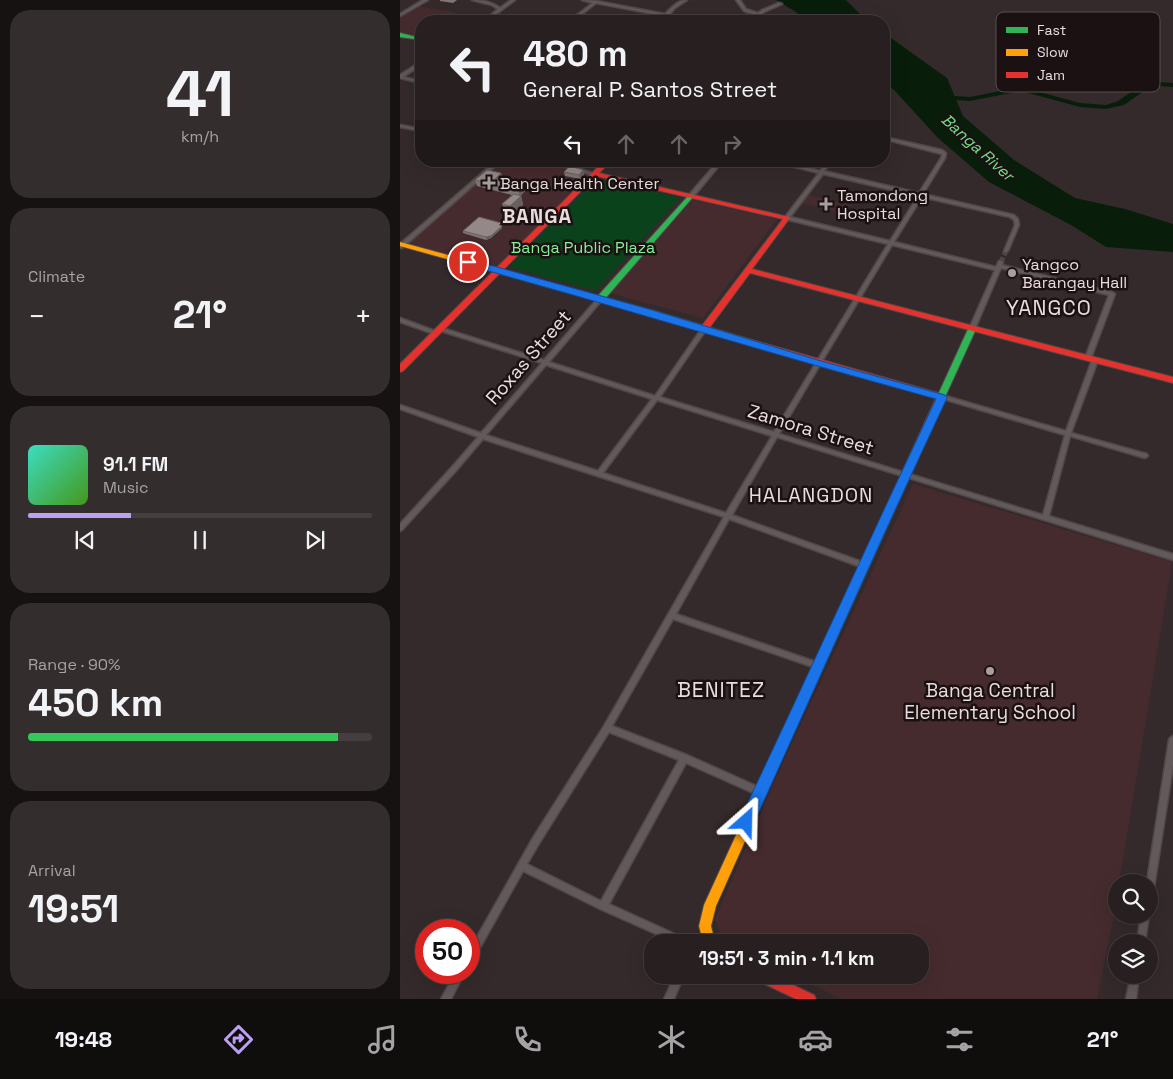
<!DOCTYPE html>
<meta charset="utf-8">
<style>
:root{--surface:#282020;--page:#342d2d;--text:#f1f3f6;--muted:#a5a3a5;--line:#443e3e;--accent:#bca0f2}
body{margin:0;font-family:"Space Grotesk",sans-serif;background:var(--page);color:var(--text);height:100vh;display:flex;flex-direction:column;font-size:19px;white-space:nowrap}
*{box-sizing:border-box;margin:0}
p{font-size:16px;color:var(--muted)}
.icon{flex:none;width:28px;height:28px;fill:none;stroke:currentColor;stroke-width:2;stroke-linecap:round;stroke-linejoin:round}
.map{position:relative;flex:1;overflow:hidden}
.side{display:flex;flex-direction:column;gap:10px;padding:10px;background:#161212;width:400px}
.side>*{flex:none}
.banner{position:absolute;left:15px;top:15px;width:475px;height:152px;border-radius:20px;box-shadow:0 5px 20px #0002,0 0 0 1px var(--line);background:#282020;color:var(--text);overflow:hidden}
.controls{position:absolute;left:708px;top:874px;display:grid;gap:10px}
.controls a{display:grid;place-items:center;width:50px;height:50px;border-radius:50%;background:var(--surface);box-shadow:0 5px 20px #0002,0 0 0 1px var(--line);font-size:25px}
.speed{position:absolute;left:15px;top:919px;display:flex;gap:10px;font-size:25px;font-weight:700;text-align:center}
.speed>*{display:grid;place-content:center;width:65px;height:65px;border-radius:50%;background:var(--surface);box-shadow:0 5px 20px #0002,0 0 0 1px var(--line);line-height:1}
.speed .limit{border:8px solid #d22;background:#fff;color:#111}
.pin{position:absolute;display:grid;place-items:center;width:42px;height:42px;color:#fff;margin:-21px;border:2px solid #fff;border-radius:50%;box-shadow:0 1px 5px #0007}
.me{position:absolute;width:55px;margin:-28px;rotate:25deg;stroke-linejoin:round;filter:drop-shadow(0 0 4px #0008)}
.turn{display:flex;align-items:center;gap:18px;height:105px;padding:0 25px;font-size:22px}
.turn .icon{width:65px;height:65px;stroke-width:2.5}
.turn b{display:block;font-size:35px;line-height:42px}
.lanes{display:flex;align-items:center;height:48px;padding:0 25px;background:#0003;justify-content:center;gap:25px;direction:ltr}
.lanes .off{opacity:.35}
.big{font-size:38px;font-weight:700;line-height:1.1}
.side .card{flex:1;display:flex;flex-direction:column;justify-content:center;gap:8px;min-width:0;padding:0 18px;border-radius:20px;background:var(--page)}
.side .dial{align-items:center;gap:0}
.dial b{font-size:65px;line-height:1}
.song{display:flex;align-items:center;gap:15px}
.cover{width:60px;height:60px;border-radius:8px;background:linear-gradient(135deg,hsl(170 70% 55%),hsl(100 70% 35%))}
.played{height:5px;border-radius:2px;background:linear-gradient(90deg,var(--accent) 30%,var(--line) 30%)}
.keys{display:flex;justify-content:space-around;direction:ltr}
.heat{display:flex;justify-content:space-between;align-items:center;font-size:28px;direction:ltr}
.charge{height:8px;border-radius:4px;background:linear-gradient(90deg,#34c759 90%,var(--line) 0)}
.trip{position:absolute;left:244px;top:934px;width:285px;height:50px;border-radius:20px;background:var(--surface);box-shadow:0 5px 20px #0002,0 0 0 1px var(--line);font-weight:700;line-height:50px;text-align:center}
.dock{display:flex;height:80px;justify-content:space-around;align-items:center;background:#100d0d;color:var(--muted)}
.dock .icon{width:35px;height:35px}
.dock .current{color:var(--accent)}
.dock b{font-size:22px;color:var(--text)}
main{display:flex;flex:1;min-height:0}
.map>svg:first-child{display:block}
</style>
<main>
<section class="side">
<div class="card dial"><b>41</b><p>km/h</p></div>
<div class="card"><p>Climate</p>
<div class="heat"><a>−</a><b class="big">21°</b><a>+</a></div>
</div>
<div class="card">
<div class="song"><i class="cover"></i><div><b>91.1 FM</b><p>Music</p></div></div>
<div class="played"></div>
<div class="keys"><svg class="icon" aria-label="previous" viewBox="0 0 24 24"><path d="M18 5L8 12l10 7zM5 5v14"/></svg><svg class="icon" aria-label="pause" viewBox="0 0 24 24"><path d="M8 5v14M16 5v14"/></svg><svg class="icon" aria-label="next" viewBox="0 0 24 24"><path d="M6 5l10 7-10 7zM19 5v14"/></svg></div>
</div>
<div class="card"><p>Range · 90%</p><b class="big">450 km</b><div class="charge"></div></div>
<div class="card"><p>Arrival</p><b class="big">19:51</b></div>
</section>
<div class="map">
<svg width="773" height="999" viewBox="0 0 773 999">
<rect width="100%" height="100%" fill="#352a2b"/>
<path fill="#452b2e" d="M19 6 99 21H21V38L0 33V17Z
M102 161H144L191 173 97 267 7 244Z
M407 195 451 205 445 214 401 203Z
M292 200 377 219 303 318 210 293Z
M513 484 772 562 719 882H716L713 919 697 999H442L390 975H520V942H323L315 919 375 780Z"/>
<path fill="#09421b" d="M198 178 280 198 196 291 109 267Z"/>
<path fill="#081e0b" d="M376 0H446L467 21H403L396 12Z
M484 33 547 78 563 116 614 160 675 198 725 209 773 224V252L706 247 671 225 589 182 538 138 495 91 484 82Z"/>
<g fill="none" stroke-linecap="round" stroke-linejoin="round">
<path fill="#081e0b" fill-rule="evenodd" d="M760 82 773 83V87L760 86 744 91 724 105 706 109 680 107 621 91 570 101 540 99 536 97 540 95 570 97 621 87 680 103 706 105 718 101 738 87Z"/>
<path stroke="#504546" stroke-width="5" stroke-dasharray="5 2.5" stroke-linecap="butt" d="M601 262 606 251"/>
<defs>
<path id="street" d="M23 0H28L0 16V14Z
M72 0C83 0 92 2 100 8L111 0H115L95 15V16L115 21H109L93 18 91 15 98 9 92 5Z
M182 0 196 1 265 14C271 8 278 0 287 0L275 8 269 15 299 21H293L267 17 263 21H259L264 16 196 3 173 21H169L193 3Z
M336 0H340L346 9 358 13 362 10 379 3 382 4 364 12 352 21H348L356 15 344 11Z
M20 62H21V65L3 77 21 81V83L0 78V75Z
M0 125 21 129V131L0 127Z
M484 137 542 150 546 153 545 158 523 194 614 215 618 219 619 225 608 251 606 252H604V251L615 225 614 220 610 217 522 197 494 242 596 267 599 261H601L603 262 602 265 712 292 715 294 691 358 688 360 685 358 709 295 601 268V269L600 270 575 329 572 331 569 329 595 270 492 245 421 363 379 434 643 515 665 435 540 398 539 397 542 395 666 431 692 360 693 359H697L698 360 671 433 747 454 748 456 745 458 670 436 649 516 773 554V560L377 437 332 515 465 563 466 565 465 567 463 568 461 567 329 519 276 614 422 664 423 666 422 668 419 669 273 619 212 726 287 755 363 789 364 792 363 795 360 796 286 763 209 904 286 939 287 942H274L200 909 123 871 72 962 69 963V951L134 836 204 726 324 517 83 439 55 472 2 530 0 531V524L51 468 78 437 0 409V405L81 433 142 363 38 330 37 329 40 327 42 328 144 360 198 298H202V300L149 362 255 396 302 328H306V330L260 397 374 432 488 244 385 219V217L419 173 371 161H380L420 171 428 161H432L424 171 519 193 541 158 542 154 484 139ZM423 174 518 196 490 241 390 217ZM146 365 252 399 198 471 86 435ZM257 400 372 436 326 513 203 473ZM209 732 279 760 201 901 127 864 140 842Z
M96 161H101L2 248H0V244Z
M146 161H154L196 174 192 175Z
M318 161H323L293 197H289V195Z
M0 318 38 332 39 333 36 335 34 334 0 322Z
M773 736V765L753 894 752 897 749 898V882H747L769 740 770 738Z
M749 914V915L745 942H737L741 915H749Z
M56 972H65L51 999H41Z
M275 975H284L274 999H264Z
M731 975H739L736 999H726Z"/>
<path id="fast" d="M0 33 21 38V40L0 37Z
M291 194 294 196 293 197 203 301H197V297L289 195Z
M569 327H572L576 329 545 397 544 399H538L537 397Z"/>
<path id="slow" d="M0 242 251 310 352 340 353 342 349 344 245 314 0 246Z
M390 724 394 726 395 729 316 906 311 926 315 942H303L299 926 304 905 386 726Z"/>
<path id="jam" d="M204 161H211L199 173 389 217V219L352 269 773 377V383L350 273 307 331H301V327L383 219 196 176 3 371 0 372V364Z
M346 340H352L542 394 546 397 394 732 390 734 386 732 385 729 536 398 346 344 345 342Z
M352 975H372L414 995 416 999H396L354 979Z"/>
</defs>
<use href="#street" stroke="#514748" stroke-width="3"/>
<use href="#fast" stroke="#514748" stroke-width="2"/>
<use href="#slow" stroke="#514748" stroke-width="2"/>
<use href="#jam" stroke="#514748" stroke-width="2"/>
<use href="#street" fill="#61595a" fill-rule="evenodd"/>
<use href="#fast" fill="#30b455" fill-rule="evenodd"/>
<use href="#slow" fill="#ff9f0a" fill-rule="evenodd"/>
<use href="#jam" fill="#e5322d" fill-rule="evenodd"/>
</g>
<path fill="#807575" d="M40 0H57L53 3 40 1Z
M102 161H112L109 164 102 163Z
M183 170 184 175 180 179 165 176 164 172Z
M101 173 103 179 101 181 125 191 121 195 123 205 112 215 105 213 102 204 112 195 77 186 75 180Z
M102 225V228L91 238 86 240 63 233V231Z"/>
<path fill="#685f5f" d="M183 170 184 175 180 179 179 175Z
M101 173 103 179 96 185 95 179Z
M124 185 125 191 120 197 118 191Z
M121 196 123 205 112 215 110 206Z
M102 226V228L91 238 86 240V237Z"/>
<path fill="#958888" stroke="#685f5f" d="M170 166 183 170 179 175 164 172Z
M87 170 101 173 95 179 124 185 118 191 75 180Z
M114 194 121 196 110 206 102 204Z
M79 217 101 223 99 225 102 226 91 236 86 237 63 231Z"/>
<path fill="#1a73e8" stroke="#114b97" d="M68 259 252 310 421 361 545 395 547 398C480 540 417 684 352 827L346 829 341 827 339 822 341 817C407 678 470 538 536 399 378 356 222 308 64 264V260Z"/>
<g fill="#ab9e9f" stroke="#1b1112" stroke-width="2">
<path d="M86.5 175.5h5v5h5v5h-5v5h-5v-5h-5v-5h5z"/>
<path d="M423.5 196.5h5v5h5v5h-5v5h-5v-5h-5v-5h5z"/>
<circle cx="612" cy="273" r="5"/>
<circle cx="590" cy="671" r="5"/>
</g>
<g text-anchor="middle" stroke-width="5" stroke-linejoin="round" paint-order="stroke">
<g font-size="16" font-style="italic" fill="#71de86" stroke="#1b1112">
<text transform="translate(578 147) rotate(42)" y="6">Banga River</text>
</g>
<g font-size="16" fill="#eadcdd" stroke="#1b1112" text-anchor="start">
<text x="100" y="189">Banga Health Center</text>
<text x="437" y="201">Tamondong<tspan x="437" dy="18">Hospital</tspan></text>
<text x="622" y="270">Yangco<tspan x="622" dy="18">Barangay Hall</tspan></text>
</g>
<g font-size="16" fill="#84f197" stroke="#1b1112">
<text x="183" y="253">Banga Public Plaza</text>
</g>
<g font-size="19" fill="#eadcdd" stroke="#1b1112">
<text transform="translate(128 357) rotate(-49)" y="7">Roxas Street</text>
<text transform="translate(411 429) rotate(17)" y="7">Zamora Street</text>
</g>
<g font-size="19" fill="#eadcdd" stroke="#1b1112">
<text x="590" y="697">Banga Central<tspan x="590" dy="22">Elementary School</tspan></text>
</g>
<g font-size="20" font-weight="bold" letter-spacing="1" fill="#eadcdd" stroke="#1b1112">
<text x="137" y="223">BANGA</text>
</g>
<g font-size="20" letter-spacing="1" fill="#eadcdd" stroke="#1b1112">
<text x="411" y="502">HALANGDON</text>
</g>
<g font-size="21" letter-spacing="1" fill="#eadcdd" stroke="#1b1112">
<text x="649" y="315">YANGCO</text>
<text x="321" y="697">BENITEZ</text>
</g>
</g>
<rect x="596" y="12" width="164" height="80" rx="8" fill="#1b1112" stroke="#594e4f" stroke-width="1"/>
<rect x="606" y="27" width="22" height="6" fill="#30b455"/>
<rect x="606" y="49" width="22" height="7" fill="#ff9f0a"/>
<rect x="606" y="72" width="22" height="6" fill="#e5322d"/>
<g font-size="14" fill="#eadcdd">
<text x="637" y="35">Fast</text>
<text x="637" y="57">Slow</text>
<text x="637" y="80">Jam</text>
</g>
</svg>
<div class="controls">
<a><svg class="icon" aria-label="search" viewBox="0 0 24 24"><circle cx="10" cy="10" r="6"/><path d="M15 15l6 6"/></svg></a>
<a><svg class="icon" aria-label="layers" viewBox="0 0 24 24"><path d="M12 4l9 5-9 5-9-5zM3 14l9 5 9-5"/></svg></a>
</div>
<div class="speed"><div class="limit">50</div></div>
<div class="pin" style="left:68px;top:262px;background:#d93025"><svg class="icon" aria-label="arrive" viewBox="0 0 24 24"><path d="M6 21V4h12l-3 4 3 4H6"/></svg></div>
<svg class="me" style="left:346px;top:822px" viewBox="-20 -20 40 40"><path d="M0-17L14 15 0 8-14 15z" fill="#1a73e8" stroke="#fff" stroke-width="4"/></svg>
<div class="trip">19:51 · 3 min · 1.1 km</div>
<div class="banner">
<div class="turn"><svg class="icon" aria-label="left" viewBox="0 0 24 24"><path d="M17 20v-9H6M10 6l-5 5 5 5"/></svg><div><b>480 m</b>General P. Santos Street</div></div>
<div class="lanes"><svg class="icon" aria-label="left" viewBox="0 0 24 24"><path d="M17 20v-9H6M10 6l-5 5 5 5"/></svg><svg class="icon off" aria-label="ahead" viewBox="0 0 24 24"><path d="M12 20V5M6 11l6-6 6 6"/></svg><svg class="icon off" aria-label="ahead" viewBox="0 0 24 24"><path d="M12 20V5M6 11l6-6 6 6"/></svg><svg class="icon off" aria-label="right" viewBox="0 0 24 24"><path d="M7 20v-9h11M14 6l5 5-5 5"/></svg></div>
</div>
</div>
</main>
<nav class="dock">
<b>19:48</b>
<svg class="icon current" aria-label="directions" viewBox="0 0 24 24"><path d="M12 3l9 9-9 9-9-9zM9 14v-3h6M13 9l2 2-2 2"/></svg>
<svg class="icon" aria-label="music" viewBox="0 0 24 24"><path d="M9 18V5l10-2v13"/><circle cx="6" cy="18" r="3"/><circle cx="16" cy="16" r="3"/></svg>
<svg class="icon" aria-label="phone" viewBox="0 0 24 24"><path d="M5 4h4l2 5-3 2q2 4 5 5l2-3 5 2v4C11 20 4 13 5 4z"/></svg>
<svg class="icon" aria-label="climate" viewBox="0 0 24 24"><path d="M12 3v18M4 7l16 10M4 17L20 7"/></svg>
<svg class="icon" aria-label="car" viewBox="0 0 24 24"><path d="M5 17H2v-5l4-1 3-4h7l3 4 3 1v5h-3M9 17h6M6 11h13"/><circle cx="7" cy="17" r="2"/><circle cx="17" cy="17" r="2"/></svg>
<svg class="icon" aria-label="filters" viewBox="0 0 24 24"><path d="M4 7h16M4 17h16"/><circle cx="9" cy="7" r="2"/><circle cx="15" cy="17" r="2"/></svg>
<b>21°</b>
</nav>
